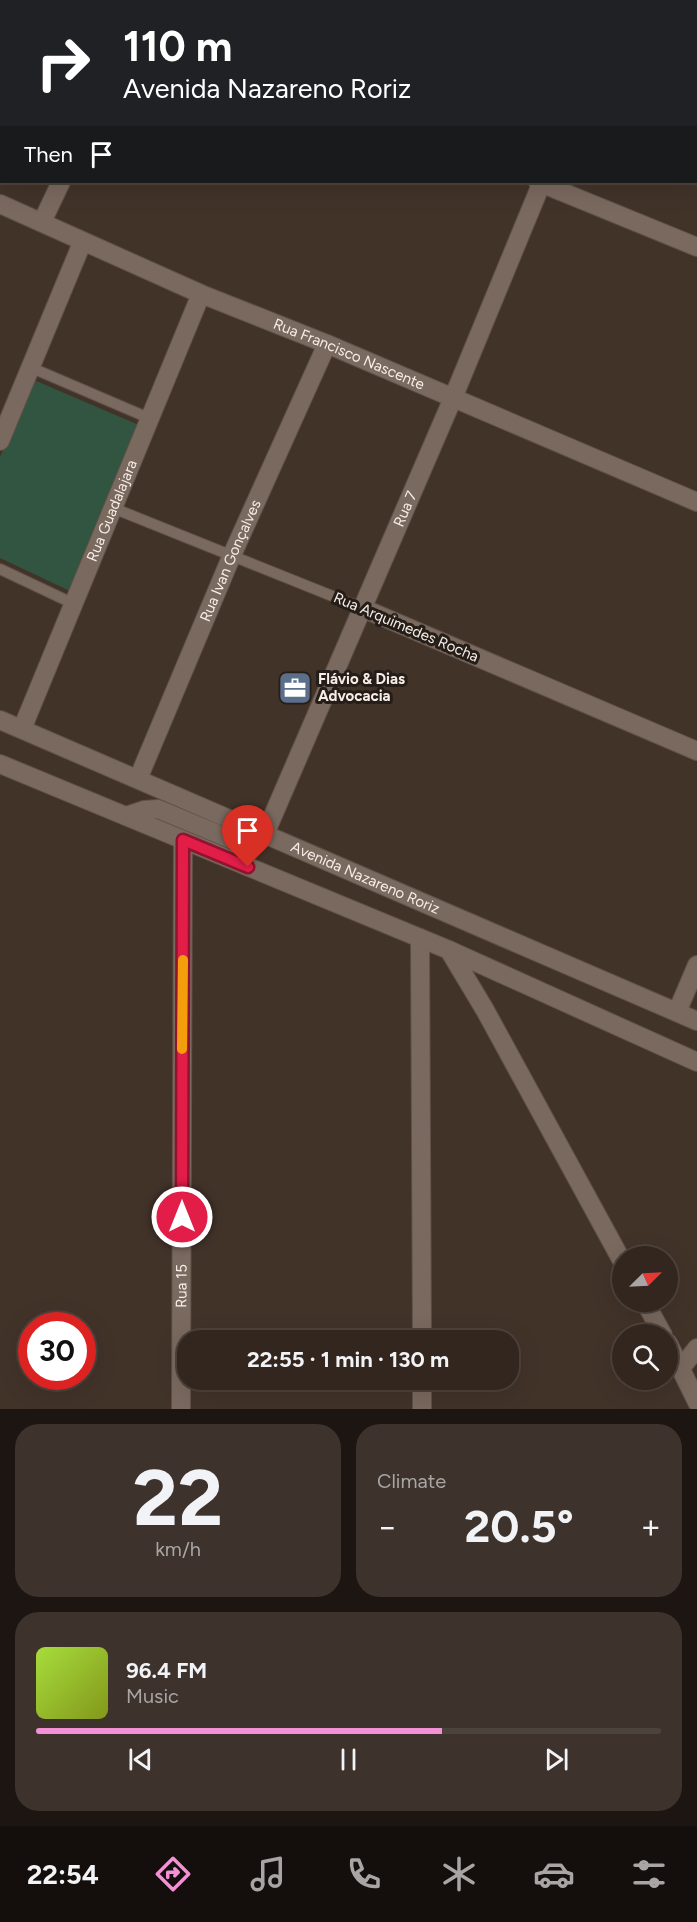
<!DOCTYPE html>
<meta charset="utf-8">
<style>
:root{--surface:#32261f;--page:#3d322c;--text:#f1f3f6;--muted:#a8a5a4;--line:#4d433d;--accent:#f391d6}
body{margin:0;font-family:Figtree,sans-serif;background:var(--page);color:var(--text);height:100vh;display:flex;flex-direction:column;font-size:22px;white-space:nowrap}
*{box-sizing:border-box;margin:0}
p{font-size:20px;color:var(--muted)}
.icon{flex:none;width:33px;height:33px;fill:none;stroke:currentColor;stroke-width:2;stroke-linecap:round;stroke-linejoin:round}
.map{position:relative;height:1409px;overflow:hidden}
.side{display:flex;flex-direction:column;gap:15px;padding:15px;background:#1c1511;flex:1}
.side>*{flex:none}
.hud{position:absolute;left:0px;top:0px;width:698px;height:183px;box-shadow:0 6px 24px #0002,0 0 0 2px var(--line);background:#202124;color:#fff;overflow:hidden}
.needle{width:39px;rotate:66deg}
.buttons{position:absolute;left:612px;top:1246px;display:grid;gap:12px}
.buttons a{display:grid;place-items:center;width:66px;height:66px;border-radius:50%;background:var(--surface);box-shadow:0 6px 24px #0002,0 0 0 2px var(--line);font-size:30px}
.speed{position:absolute;left:18px;top:1312px;display:flex;gap:12px;font-size:30px;font-weight:700;text-align:center}
.speed>*{display:grid;place-content:center;width:78px;height:78px;border-radius:50%;background:var(--surface);box-shadow:0 6px 24px #0002,0 0 0 2px var(--line);line-height:1}
.speed .limit{border:9px solid #d22;background:#fff;color:#111}
.pin{position:absolute;display:grid;place-items:center;width:51px;height:51px;color:#fff;margin:-62px -26px;border-radius:50% 50% 50% 0;rotate:-45deg;box-shadow:0 0 6px #0007}
.pin .icon{rotate:45deg}
.me{position:absolute;width:66px;margin:-33px;rotate:0deg;stroke-linejoin:round;filter:drop-shadow(0 0 4px #0008)}
.turn{display:flex;align-items:center;gap:21px;height:126px;padding:0 24px;font-size:27px}
.turn .icon{width:78px;height:78px;stroke-width:2.5}
.turn b{display:block;font-size:42px;line-height:51px}
.then{display:flex;align-items:center;height:57px;padding:0 24px;background:#0003;gap:12px;font-size:22px}
.big{font-size:45px;font-weight:700;line-height:1.1}
.side .tile{flex:1;display:flex;flex-direction:column;justify-content:center;gap:9px;min-width:0;padding:0 21px;border-radius:24px;background:var(--page)}
.side .dial{align-items:center;gap:0}
.dial b{font-size:78px;line-height:1}
.song{display:flex;align-items:center;gap:18px}
.cover{width:72px;height:72px;border-radius:9px;background:linear-gradient(135deg,hsl(80 70% 55%),hsl(70 70% 35%))}
.played{height:6px;border-radius:3px;background:linear-gradient(90deg,var(--accent) 65%,var(--line) 65%)}
.keys{display:flex;justify-content:space-around;direction:ltr}
.heat{display:flex;justify-content:space-between;align-items:center;font-size:33px;direction:ltr}
.side .tiles{flex:1;display:grid;gap:15px;grid-template-columns:1fr 1fr}
.tile:last-child{grid-column:span 2}
.trip{position:absolute;left:177px;top:1330px;width:342px;height:60px;border-radius:24px;background:var(--surface);box-shadow:0 6px 24px #0002,0 0 0 2px var(--line);font-weight:700;line-height:60px;text-align:center}
.tab-bar{display:flex;height:96px;justify-content:space-around;align-items:center;background:#140f0c;color:var(--muted)}
.tab-bar .icon{width:42px;height:42px}
.tab-bar .selected{color:var(--accent)}
.tab-bar b{font-size:27px;color:var(--text)}
.map>svg:first-child{display:block}
</style>
<div class="map">
<svg width="697" height="1409" viewBox="0 0 697 1409">
<rect width="100%" height="100%" fill="#423329"/>
<path fill="#315540" d="M34 380 141 426 70 591 0 558V457Z"/>
<g fill="none" stroke-linecap="round" stroke-linejoin="round">
<defs>
<path id="lane" d="M32 368 151 419
M113 508 362 608
M0 569 72 603"/>
<g id="street">
<path d="M122 0 126 2"/>
<path d="M624 2 625 0"/>
<path d="M538 182 697 247"/>
<path id="s1" d="M0 204 201 294 327 344 697 502"/>
<path d="M42 222 61 182"/>
<path d="M0 441 82 243"/>
<path d="M362 608 697 751"/>
<path id="s2" d="M22 729 201 294"/>
<path id="s3" d="M138 779 232 555 327 344"/>
<path id="s4" d="M265 834 453 398 542 182"/>
<path d="M420 938 422 1341"/>
<path d="M449 950 485 1010 622 1261"/>
<path d="M677 1012 697 965"/>
<path d="M645 1302 663 1335"/>
<path d="M668 1343 697 1402"/>
<path d="M681 1368 697 1348"/>
<path d="M422 1380V1409"/>
<path id="s5" d="M181 1409 183 840"/>
</g>
<g id="secondary">
<path id="s6" d="M0 720 697 1021"/>
<path d="M0 764 449 950 697 1062"/>
<path d="M126 816 144 810 158 809 247 846 257 843 265 834"/>
</g>
</defs>
<use href="#lane" stroke="#5f5148" stroke-width="12"/>
<use href="#street" stroke="#5f5148" stroke-width="20"/>
<use href="#secondary" stroke="#5f5148" stroke-width="20"/>
<use href="#lane" stroke="#7a695e" stroke-width="10"/>
<use href="#street" stroke="#7a695e" stroke-width="18"/>
<use href="#secondary" stroke="#7a695e" stroke-width="18"/>
</g>
<g fill="none" stroke-linecap="round" stroke-linejoin="round">
<defs>
<path id="route" d="M182 1217 183 840 248 867"/>
</defs>
<use href="#route" stroke="#92132f" stroke-width="15"/>
<use href="#route" stroke="#e11d48" stroke-width="10"/>
<path stroke="#f59e0b" stroke-width="10" d="M182 1049 183 960"/>
</g>
<defs>
<symbol id="office-square" viewBox="-11 -11 22 22"><rect x="-9" y="-9" width="18" height="18" rx="4" fill="#5c6f8a" stroke="#241d18"/><path d="M-6-3h4V-5.5h4V-3h4V5H-6ZM-1-4.5V-3h2v-1.5ZM-6 0V1H6V0Z" fill="#fff"/></symbol>
</defs>
<g fill-rule="evenodd">
<use href="#office-square" x="276" y="669" width="38" height="38"/>
</g>
<g text-anchor="middle" stroke-width="6" stroke-linejoin="round" paint-order="stroke">
<g font-size="15" fill="#f7ece6" stroke="#241d18">
<text dy="5" stroke="none"><textPath href="#s1" startOffset="380">Rua Francisco Nascente</textPath></text>
<text dy="5" stroke="none"><textPath href="#s4" startOffset="354">Rua 7</textPath></text>
<text dy="5" stroke="none"><textPath href="#s2" startOffset="236">Rua Guadalajara</textPath></text>
<text dy="5" stroke="none"><textPath href="#s3" startOffset="237">Rua Ivan Gonçalves</textPath></text>
<text transform="translate(406 627) rotate(23)" y="5">Rua Arquimedes Rocha</text>
<text dy="5" stroke="none"><textPath href="#s6" startOffset="398">Avenida Nazareno Roriz</textPath></text>
<text dy="5" stroke="none"><textPath href="#s5" startOffset="123">Rua 15</textPath></text>
</g>
<g font-size="15" font-weight="bold" fill="#f7ece6" stroke="#241d18" text-anchor="start">
<text x="318" y="684">Flávio &amp; Dias<tspan x="318" dy="17">Advocacia</tspan></text>
</g>
</g>
</svg>
<div class="buttons">
<a><svg class="needle" viewBox="-14 -14 28 28"><path d="M0-13l5 13h-10z" fill="#e53935"/><path d="M0 13l5-13h-10z" fill="#a8a5a4"/></svg></a>
<a><svg class="icon" aria-label="search" viewBox="0 0 24 24"><circle cx="10" cy="10" r="6"/><path d="M15 15l6 6"/></svg></a>
</div>
<div class="speed"><div class="limit">30</div></div>
<div class="pin" style="left:248px;top:867px;background:#d93025"><svg class="icon" aria-label="arrive" viewBox="0 0 24 24"><path d="M6 21V4h12l-3 4 3 4H6"/></svg></div>
<svg class="me" style="left:182px;top:1217px" viewBox="-20 -20 40 40"><circle r="17" fill="#e11d48" stroke="#fff" stroke-width="3"/><path d="M0-11L8 9 0 5-8 9z" fill="#fff"/></svg>
<div class="trip">22:55 · 1 min · 130 m</div>
<div class="hud">
<div class="turn"><svg class="icon" aria-label="right" viewBox="0 0 24 24"><path d="M7 20v-9h11M14 6l5 5-5 5"/></svg><div><b>110 m</b>Avenida Nazareno Roriz</div></div>
<div class="then">Then<svg class="icon" aria-label="arrive" viewBox="0 0 24 24"><path d="M6 21V4h12l-3 4 3 4H6"/></svg></div>
</div>
</div>
<section class="side">
<div class="tiles">
<div class="tile dial"><b>22</b><p>km/h</p></div>
<div class="tile"><p>Climate</p>
<div class="heat"><a>−</a><b class="big">20.5°</b><a>+</a></div>
</div>
<div class="tile">
<div class="song"><i class="cover"></i><div><b>96.4 FM</b><p>Music</p></div></div>
<div class="played"></div>
<div class="keys"><svg class="icon" aria-label="previous" viewBox="0 0 24 24"><path d="M18 5L8 12l10 7zM5 5v14"/></svg><svg class="icon" aria-label="pause" viewBox="0 0 24 24"><path d="M8 5v14M16 5v14"/></svg><svg class="icon" aria-label="next" viewBox="0 0 24 24"><path d="M6 5l10 7-10 7zM19 5v14"/></svg></div>
</div>
</div>
</section>
<nav class="tab-bar">
<b>22:54</b>
<svg class="icon selected" aria-label="directions" viewBox="0 0 24 24"><path d="M12 3l9 9-9 9-9-9zM9 14v-3h6M13 9l2 2-2 2"/></svg>
<svg class="icon" aria-label="music" viewBox="0 0 24 24"><path d="M9 18V5l10-2v13"/><circle cx="6" cy="18" r="3"/><circle cx="16" cy="16" r="3"/></svg>
<svg class="icon" aria-label="phone" viewBox="0 0 24 24"><path d="M5 4h4l2 5-3 2q2 4 5 5l2-3 5 2v4C11 20 4 13 5 4z"/></svg>
<svg class="icon" aria-label="climate" viewBox="0 0 24 24"><path d="M12 3v18M4 7l16 10M4 17L20 7"/></svg>
<svg class="icon" aria-label="car" viewBox="0 0 24 24"><path d="M5 17H2v-5l4-1 3-4h7l3 4 3 1v5h-3M9 17h6M6 11h13"/><circle cx="7" cy="17" r="2"/><circle cx="17" cy="17" r="2"/></svg>
<svg class="icon" aria-label="filters" viewBox="0 0 24 24"><path d="M4 7h16M4 17h16"/><circle cx="9" cy="7" r="2"/><circle cx="15" cy="17" r="2"/></svg>
</nav>
